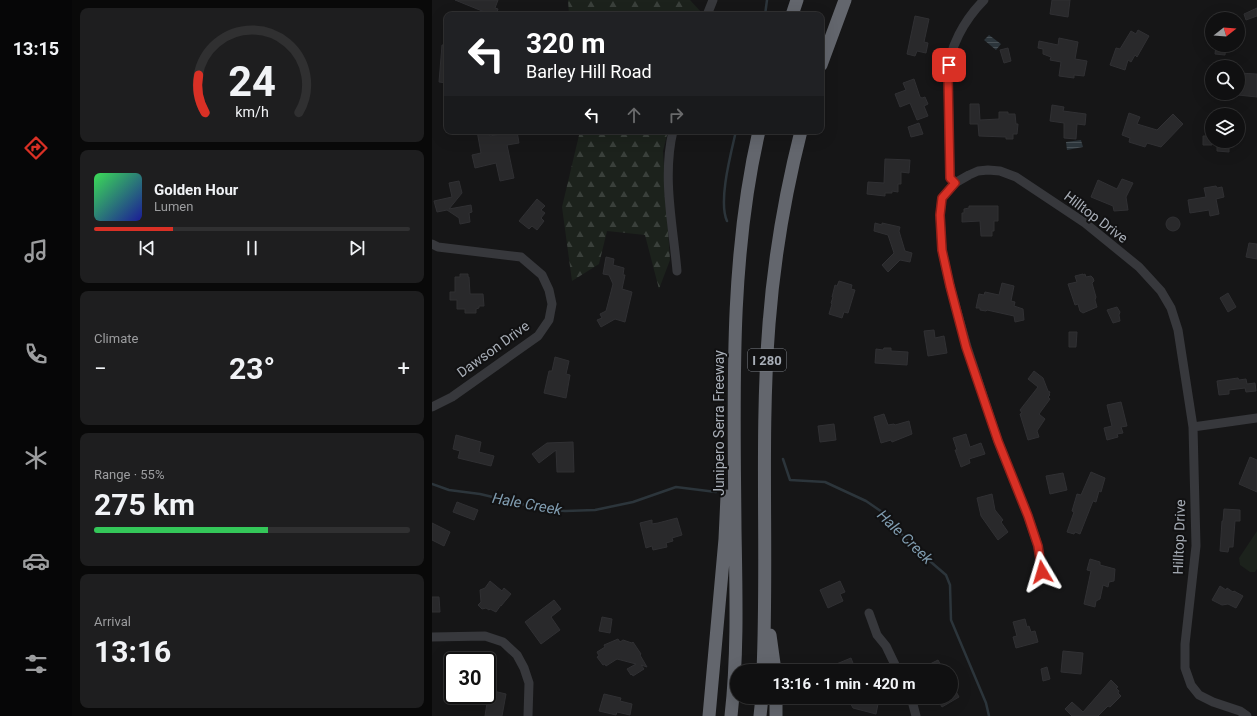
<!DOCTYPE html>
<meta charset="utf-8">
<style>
:root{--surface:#101011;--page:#1e1e1f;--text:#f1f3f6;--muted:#9c9d9f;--line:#303031;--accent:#d93025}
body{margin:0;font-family:Roboto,sans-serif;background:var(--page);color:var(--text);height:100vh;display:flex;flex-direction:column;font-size:15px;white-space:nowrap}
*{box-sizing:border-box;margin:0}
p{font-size:13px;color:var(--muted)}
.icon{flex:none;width:22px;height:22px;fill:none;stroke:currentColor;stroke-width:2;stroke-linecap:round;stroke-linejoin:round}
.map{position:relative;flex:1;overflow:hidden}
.details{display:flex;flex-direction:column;gap:8px;padding:8px;background:#090909;width:360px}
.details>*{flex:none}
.banner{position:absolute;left:12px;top:12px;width:380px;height:122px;border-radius:8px;box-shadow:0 4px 16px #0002,0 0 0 1px var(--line);background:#202124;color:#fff;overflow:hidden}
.needle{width:26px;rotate:73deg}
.buttons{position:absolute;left:773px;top:12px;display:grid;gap:8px}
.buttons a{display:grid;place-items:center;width:40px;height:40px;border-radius:50%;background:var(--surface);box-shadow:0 4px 16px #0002,0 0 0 1px var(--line);font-size:20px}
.speed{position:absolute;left:12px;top:652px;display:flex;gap:8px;font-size:20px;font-weight:700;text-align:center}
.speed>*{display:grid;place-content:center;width:52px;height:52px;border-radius:50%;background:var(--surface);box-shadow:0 4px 16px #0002,0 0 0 1px var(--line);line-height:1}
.speed .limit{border:2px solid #111;border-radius:6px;background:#fff;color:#111}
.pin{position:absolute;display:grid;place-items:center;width:34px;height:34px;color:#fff;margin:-17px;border-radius:8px;box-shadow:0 2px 6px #0006}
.me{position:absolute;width:44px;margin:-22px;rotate:353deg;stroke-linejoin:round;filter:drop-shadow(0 0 3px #0008)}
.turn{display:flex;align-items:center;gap:14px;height:84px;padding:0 16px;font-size:18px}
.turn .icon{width:52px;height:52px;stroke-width:2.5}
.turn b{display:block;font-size:28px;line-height:34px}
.lanes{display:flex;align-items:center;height:38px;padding:0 16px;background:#0003;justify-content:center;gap:20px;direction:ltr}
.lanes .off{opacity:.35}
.big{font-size:30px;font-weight:700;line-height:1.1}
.details .widget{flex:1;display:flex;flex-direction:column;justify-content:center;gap:6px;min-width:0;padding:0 14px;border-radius:8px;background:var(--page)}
.details .dial{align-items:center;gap:0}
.dial svg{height:104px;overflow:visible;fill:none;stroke:var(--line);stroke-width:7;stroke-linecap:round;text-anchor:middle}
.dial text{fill:var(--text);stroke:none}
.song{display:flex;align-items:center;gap:12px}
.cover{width:48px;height:48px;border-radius:6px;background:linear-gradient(135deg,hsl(130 70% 55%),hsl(240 70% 35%))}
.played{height:4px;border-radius:2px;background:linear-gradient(90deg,var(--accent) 25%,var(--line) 25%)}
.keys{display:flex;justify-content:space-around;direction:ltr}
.heat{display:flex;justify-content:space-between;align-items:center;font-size:22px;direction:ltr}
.charge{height:6px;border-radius:3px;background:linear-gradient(90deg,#34c759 55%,var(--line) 0)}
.trip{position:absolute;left:298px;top:664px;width:228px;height:40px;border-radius:20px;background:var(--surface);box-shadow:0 4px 16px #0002,0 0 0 1px var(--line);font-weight:700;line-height:40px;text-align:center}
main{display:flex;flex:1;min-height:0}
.tab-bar{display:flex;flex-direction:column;width:72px;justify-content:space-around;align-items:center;background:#060607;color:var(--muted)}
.tab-bar .icon{width:28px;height:28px}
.tab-bar .selected{color:var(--accent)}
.tab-bar b{font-size:18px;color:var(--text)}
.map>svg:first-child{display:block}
</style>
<main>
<nav class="tab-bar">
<b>13:15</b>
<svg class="icon selected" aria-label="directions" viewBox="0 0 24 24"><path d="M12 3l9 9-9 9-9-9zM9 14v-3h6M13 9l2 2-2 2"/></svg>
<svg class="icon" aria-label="music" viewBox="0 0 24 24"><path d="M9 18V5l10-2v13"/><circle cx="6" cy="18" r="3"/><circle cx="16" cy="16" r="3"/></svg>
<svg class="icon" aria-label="phone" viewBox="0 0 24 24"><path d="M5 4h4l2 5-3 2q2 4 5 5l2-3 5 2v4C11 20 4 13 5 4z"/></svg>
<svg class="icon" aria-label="climate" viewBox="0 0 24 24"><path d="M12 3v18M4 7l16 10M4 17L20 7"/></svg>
<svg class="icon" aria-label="car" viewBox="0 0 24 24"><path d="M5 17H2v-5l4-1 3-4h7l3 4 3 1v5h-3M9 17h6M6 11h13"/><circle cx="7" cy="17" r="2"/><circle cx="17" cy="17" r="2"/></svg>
<svg class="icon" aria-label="filters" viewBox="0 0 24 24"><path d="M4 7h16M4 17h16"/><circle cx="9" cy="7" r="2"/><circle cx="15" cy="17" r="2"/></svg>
</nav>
<section class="details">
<div class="widget dial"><svg viewBox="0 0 100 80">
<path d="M14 69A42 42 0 1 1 86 69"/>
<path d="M14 69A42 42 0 0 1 9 40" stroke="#d93025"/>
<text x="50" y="56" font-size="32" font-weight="700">24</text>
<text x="50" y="72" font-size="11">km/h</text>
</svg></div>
<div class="widget">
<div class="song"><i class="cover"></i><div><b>Golden Hour</b><p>Lumen</p></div></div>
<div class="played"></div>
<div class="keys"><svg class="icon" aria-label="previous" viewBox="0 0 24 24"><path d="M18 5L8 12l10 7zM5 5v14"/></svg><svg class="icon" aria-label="pause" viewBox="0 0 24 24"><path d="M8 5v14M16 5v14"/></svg><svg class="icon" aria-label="next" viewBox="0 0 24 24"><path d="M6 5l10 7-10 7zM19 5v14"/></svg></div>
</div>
<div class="widget"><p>Climate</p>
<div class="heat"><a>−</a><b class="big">23°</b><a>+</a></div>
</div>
<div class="widget"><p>Range · 55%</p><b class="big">275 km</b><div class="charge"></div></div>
<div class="widget"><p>Arrival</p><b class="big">13:16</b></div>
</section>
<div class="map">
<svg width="825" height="716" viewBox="0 0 825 716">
<defs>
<pattern id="forest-firs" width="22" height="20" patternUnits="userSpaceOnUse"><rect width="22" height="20" fill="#1c221c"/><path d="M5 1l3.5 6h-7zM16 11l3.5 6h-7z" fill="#3a403b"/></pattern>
<pattern id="water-rules" width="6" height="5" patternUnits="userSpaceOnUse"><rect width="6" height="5" fill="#2c353b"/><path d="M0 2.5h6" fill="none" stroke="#485055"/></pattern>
</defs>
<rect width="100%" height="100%" fill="#161617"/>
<path fill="#1c221c" d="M825 531V569L823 572H818L808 565 807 558Z"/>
<path fill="url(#forest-firs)" d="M136 0H258L269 12 268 15H137Z
M148 131H236L231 151 238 260 227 289 213 235 175 231 167 264 140 281 130 207Z"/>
<path fill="url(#water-rules)" d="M557 35 569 44 564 50 552 40Z
M649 140 651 147 635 150 634 142Z"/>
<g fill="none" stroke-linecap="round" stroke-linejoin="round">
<path stroke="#2c353b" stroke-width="2.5" d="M333 15 335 0
M295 221C286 201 299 153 304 131
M351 459 358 480 393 482 434 501 453 514 478 544 514 575 518 585 519 620 554 703 557 716
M0 484 17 490 48 494 111 509 133 511 163 510 201 502 244 487 284 492"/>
</g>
<path fill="#29292b" stroke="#303033" d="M23 0H66L63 8 66 9 64 15H54L55 13Z
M620 0H638L636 17 618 14Z
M825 8V16L814 20 812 14Z
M483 16 497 19 492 42 496 43 494 53 485 51 483 56 475 54Z
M706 30 717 36 705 57 703 55 699 62 696 60 693 70 678 65 684 48 688 49 699 31 704 34Z
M627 38 646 42 643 59 655 61 652 76 642 75V78L627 76 629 62 618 60 619 57 611 54V49L606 48 607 41 626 45Z
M10 45H15V83L7 82Z
M784 45H794L793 55 783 54Z
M576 48 579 61 572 63 568 50Z
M806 73 825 74V97L806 95Z
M482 79 488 97 490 98 493 97 496 104 492 106 496 116 485 120 478 103 468 107 463 94 474 90 471 83Z
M538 104H547L548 120 567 119V112H576V114H583L584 124H586L585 134H581V139H574V137L547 136 546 124H538Z
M620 105 632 107 631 111 654 114 653 125 645 124 644 139 632 138V123L618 121Z
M697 113 708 117 705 124 725 130 741 114 751 124 729 147 715 143 713 147 697 142 698 138 690 135Z
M487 123 491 134 479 137 476 127Z
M45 131H57L58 136 85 131 87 143 75 145 82 178 68 181 64 163 43 168 40 155 49 153Z
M771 136H780V145H771Z
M785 141 797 142V152L785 151Z
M453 159 478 160 477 173 469 172V184H466V192L460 191V193H453V196L435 194 436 182 452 183Z
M690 179 701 183 694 197 696 210 682 211 681 206 659 197 666 180 685 189Z
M27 181 30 193 17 209 39 205 40 212 37 213 38 222 28 224 27 218 15 210 5 212 2 201 20 197 17 183Z
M784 186 785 188 790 187 792 197 784 199 787 214 778 216 777 210 758 213 756 200 774 197 772 188Z
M105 199 113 206 109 210 113 213 109 218 112 221 105 230 100 226 97 229 87 221Z
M537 206H566V221H562V231H560V236H549L548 221 530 222V213H532V209L537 208Z
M734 224a7 7 0 1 1 14 0a7 7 0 1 1-14 0Z
M443 223 450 225V223L468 227 467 231 473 251 480 253 478 262 468 260 456 272 450 265 462 253 456 235 442 231Z
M817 243 825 244V259L814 257Z
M174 257 182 259 181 265 192 268 191 275H193L190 289 200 292 193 322 183 319 169 327 165 320 170 318 168 314 174 311 181 284 177 275 171 274Z
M28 274H36V277H37L38 294H51L52 306H47V308L44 309V313H33V309H25V300H18V292H23V277H28Z
M651 274V275L653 274 654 277 659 276 661 278 662 281 660 283 664 297 663 300 665 307 651 313 648 311 646 304 643 305 636 284 645 282 643 276Z
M407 281 420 285 419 289 423 290 416 313 412 312 410 318 397 314 400 304 399 303 401 297H400L403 285 405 286Z
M570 283 582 286 579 301 583 302 582 306 591 309 592 320 583 322 582 316 555 310 554 311 548 310V308H544L547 294 552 295 553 292 567 295Z
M796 293 804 307 796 312 788 298Z
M685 307 688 312 687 315 688 321 681 323 675 310Z
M502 330 503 338 512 336 515 353 496 356 492 331Z
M637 332H645L644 347H637Z
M452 348H459V351L476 352 475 365 443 363 444 349 451 350Z
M123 357 137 361 134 374 138 375 134 398 112 393 117 371H120Z
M602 371 611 378 616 391 618 392 617 394 618 395 616 397 618 399 607 414 613 419 605 431 607 437 596 440 588 414 590 413 588 410 606 387 596 379Z
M806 378 807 380 814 379 815 384 823 383 824 391 814 392 813 388 797 390V394L787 395 785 381Z
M689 402 695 426 689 427 691 433 685 434 686 437 675 440 672 428 680 426 675 405Z
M452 414 456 425 462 424 463 425 477 421 480 434 460 442 459 440 449 443 442 417Z
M402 424 404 440 388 442 386 426Z
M534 434 538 447 549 443 553 454 537 459 538 463 529 467 523 450H525L521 438Z
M24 435 49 442 47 452 62 456 59 466 26 458 28 451 21 449Z
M141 442 142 472H125L124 450 107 463 100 454 115 443Z
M818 457 825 460V492L807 484Z
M659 472 673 478 669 492 667 491 664 502 661 501 648 534 643 532 642 534 635 532 642 512 640 511 645 494 649 495Z
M631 473 635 490 618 494 614 476Z
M560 494 563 510 571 520 569 522 576 532 566 540 549 516 545 498Z
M25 502 46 510 42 520 21 512Z
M792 509 808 510V521H803L801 547H797L796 552 788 551 790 521H791Z
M245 518 250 535 240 538 241 541 234 543 235 547 221 550 220 546 214 548 208 523 220 520V524L226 523Z
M0 523 18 532 12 546 0 540Z
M658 559 668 562V565L683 569 682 581 677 582 676 587 671 585 668 599 664 601 663 607 652 604 659 571 655 570Z
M58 581 70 591 72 588 79 594 69 606V605L64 612 58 609 57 610 54 608 50 609 46 605 49 602 48 590 53 588Z
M408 581 413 592 408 594 411 601 396 608 388 590Z
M788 586 794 590 795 588 801 592 802 591 811 596 804 608 796 604 790 605 780 600Z
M0 597H7L8 612H0Z
M122 600 129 609 119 617 128 630 109 644 93 622Z
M170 617 180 619 178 633 167 631Z
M593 619 595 627 597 626 599 632 603 631 606 642 584 648 581 637 585 636 581 622Z
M186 639 188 642 191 640 200 643 201 642 209 654 208 655 215 667 209 665 212 669 201 676 200 674 199 675 195 669 204 664 185 659 174 666 173 664 171 665 165 657 167 656 165 652 173 647 172 645Z
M631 651 651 653 649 674 629 672Z
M419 658 424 671H405L402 665Z
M506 660 512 671H496L494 666Z
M615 667 618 679 611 681 609 669Z
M679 680 686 687 684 688 687 691 686 693 689 696 678 707 676 706 666 716H640L633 709 640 702 651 712Z
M519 682 527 697 510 707 504 697H519Z
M57 690 74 694 70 716H53Z
M172 694 189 698 188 701 200 704 198 715 185 712 184 715 167 711Z
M415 697H428L429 699 446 704 444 714 421 708Z"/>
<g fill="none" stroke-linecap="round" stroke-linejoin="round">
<path stroke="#37383c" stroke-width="9" d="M275 15 281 0
M241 131C230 177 241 225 245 271
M523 183 518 178 516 76C516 48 533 19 552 0
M0 244 6 247 89 257 110 275 117 290 120 304 117 320 106 336 20 397 0 407
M761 427 825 418
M610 573 606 546 596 516 566 441 535 347 518 286 510 250 508 215 510 198 523 183 537 175 546 171 556 170 568 171 584 177 653 223 707 267 729 291 739 308 746 330 761 427 764 546 753 644V668L759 685 767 695 781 702 808 711 815 716
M437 613 445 635 454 646 466 671
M0 637 53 636 71 642 85 655 92 668 97 683 96 716
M479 697 484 716"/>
<path stroke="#63666d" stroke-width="13" d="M360 15 365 0
M389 65 413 0
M338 635 343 671
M331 671C336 556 328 439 337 324 342 259 353 194 369 131
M277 716 293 539 295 496
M299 716C306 654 304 591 303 529 302 396 297 261 327 131
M328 716 330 697
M344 716V697"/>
</g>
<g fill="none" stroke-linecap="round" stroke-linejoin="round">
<defs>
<path id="route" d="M517 65 516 76 518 178 523 183 510 198 508 215 510 250 518 286 534 347 566 441 596 516 606 546 610 572"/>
</defs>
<use href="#route" stroke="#8d1f18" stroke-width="10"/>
<use href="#route" stroke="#d93025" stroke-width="7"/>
</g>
<g text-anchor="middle" stroke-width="4" stroke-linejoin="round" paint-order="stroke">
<rect fill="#111112" stroke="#7b7f86" stroke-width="1" x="316" y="349" width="38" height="22" rx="3"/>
<g font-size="13" font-weight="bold" fill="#a8aeb7">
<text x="335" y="365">I 280</text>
</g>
<g font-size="14" fill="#a8aeb7" stroke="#111112">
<text transform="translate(664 217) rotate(37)" y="5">Hilltop Drive</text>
<text transform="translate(61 349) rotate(-36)" y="5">Dawson Drive</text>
<text transform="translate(287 423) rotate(-90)" y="5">Junipero Serra Freeway</text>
<text transform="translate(747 537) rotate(-88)" y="5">Hilltop Drive</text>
</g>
<g font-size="15" font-style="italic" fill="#809db1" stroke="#111112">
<text transform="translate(95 504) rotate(10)" y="5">Hale Creek</text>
<text transform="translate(473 537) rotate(44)" y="5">Hale Creek</text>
</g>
</g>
</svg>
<div class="buttons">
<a><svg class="needle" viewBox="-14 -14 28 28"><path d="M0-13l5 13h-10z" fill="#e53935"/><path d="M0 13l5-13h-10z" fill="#9c9d9f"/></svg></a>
<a><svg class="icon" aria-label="search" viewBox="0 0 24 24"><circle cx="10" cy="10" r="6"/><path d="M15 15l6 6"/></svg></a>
<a><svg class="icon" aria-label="layers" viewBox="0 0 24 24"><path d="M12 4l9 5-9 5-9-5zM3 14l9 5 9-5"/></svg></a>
</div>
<div class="speed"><div class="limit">30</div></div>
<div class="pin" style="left:517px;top:65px;background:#d93025"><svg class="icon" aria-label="arrive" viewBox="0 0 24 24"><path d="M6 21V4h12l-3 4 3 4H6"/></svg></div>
<svg class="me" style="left:610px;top:572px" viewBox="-20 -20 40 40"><path d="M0-17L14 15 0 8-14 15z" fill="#d93025" stroke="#fff" stroke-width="4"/></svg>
<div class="trip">13:16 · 1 min · 420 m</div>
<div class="banner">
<div class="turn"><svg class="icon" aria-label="left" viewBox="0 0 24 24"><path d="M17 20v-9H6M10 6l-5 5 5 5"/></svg><div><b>320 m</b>Barley Hill Road</div></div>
<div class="lanes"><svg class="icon" aria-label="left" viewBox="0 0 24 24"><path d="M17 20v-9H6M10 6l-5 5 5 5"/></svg><svg class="icon off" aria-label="ahead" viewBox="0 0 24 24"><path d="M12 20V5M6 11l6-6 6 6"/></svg><svg class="icon off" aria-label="right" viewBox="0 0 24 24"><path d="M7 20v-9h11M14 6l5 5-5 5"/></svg></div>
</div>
</div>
</main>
